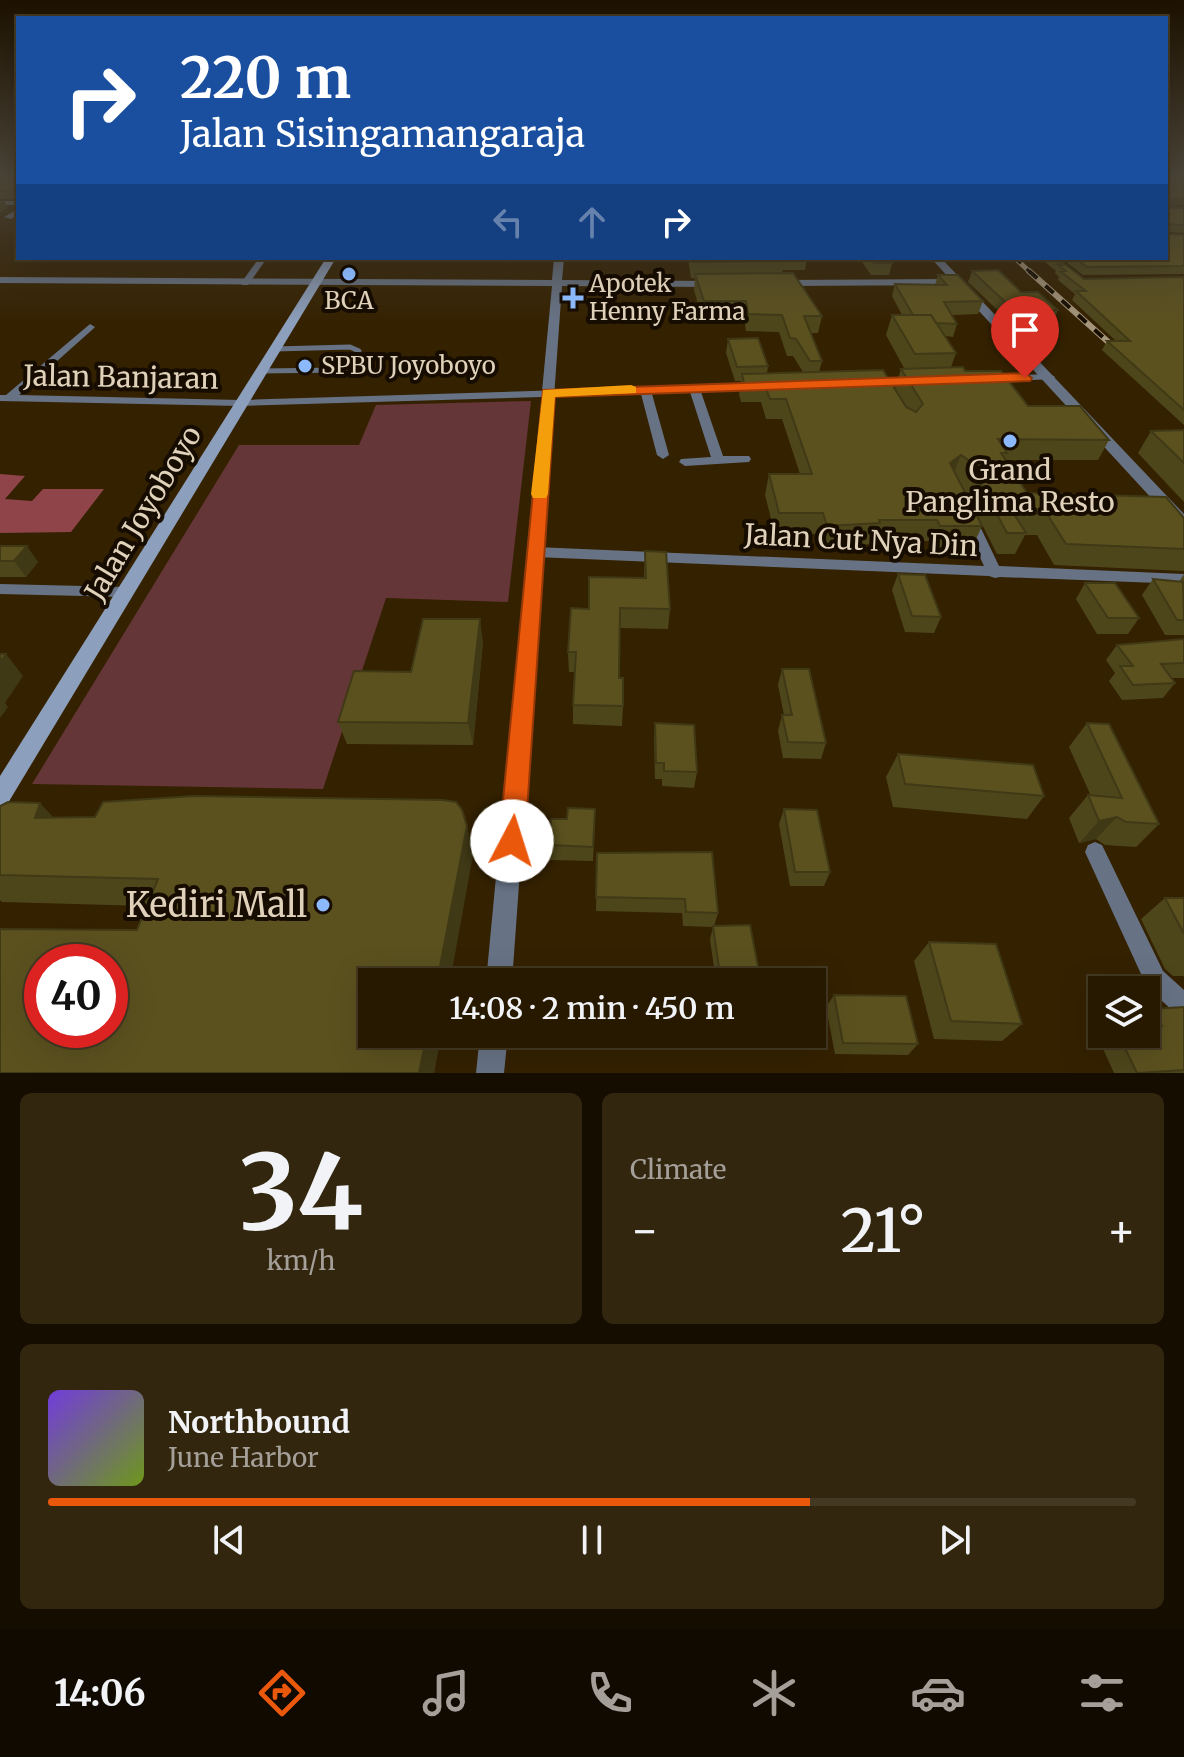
<!DOCTYPE html>
<meta charset="utf-8">
<style>
:root{--surface:#271900;--page:#33260f;--text:#f1f3f6;--muted:#a4a099;--line:#433822;--accent:#ea580c}
body{margin:0;font-family:Merriweather,serif;background:var(--page);color:var(--text);height:100vh;display:flex;flex-direction:column;font-size:30px;white-space:nowrap}
*{box-sizing:border-box;margin:0}
p{font-size:26px;color:var(--muted)}
.icon{flex:none;width:44px;height:44px;fill:none;stroke:currentColor;stroke-width:2;stroke-linecap:round;stroke-linejoin:round}
.map{position:relative;height:1073px;overflow:hidden}
.sheet{display:flex;flex-direction:column;gap:20px;padding:20px;background:#150e00;flex:1}
.sheet>*{flex:none}
.top-card{position:absolute;left:16px;top:16px;width:1152px;height:244px;border-radius:0px;box-shadow:0 8px 32px #0002,0 0 0 2px var(--line);background:#1a4fa0;color:#fff;overflow:hidden}
.fabs{position:absolute;left:1088px;top:976px;display:grid;gap:16px}
.fabs a{display:grid;place-items:center;width:72px;height:72px;border-radius:0px;background:var(--surface);box-shadow:0 8px 32px #0002,0 0 0 2px var(--line);font-size:40px}
.speed{position:absolute;left:24px;top:944px;display:flex;gap:16px;font-size:40px;font-weight:700;text-align:center}
.speed>*{display:grid;place-content:center;width:104px;height:104px;border-radius:50%;background:var(--surface);box-shadow:0 8px 32px #0002,0 0 0 2px var(--line);line-height:1}
.speed .limit{border:12px solid #d22;background:#fff;color:#111}
.pin{position:absolute;display:grid;place-items:center;width:68px;height:68px;color:#fff;margin:-82px -34px;border-radius:50% 50% 50% 0;rotate:-45deg;box-shadow:0 0 8px #0007}
.pin .icon{rotate:45deg}
.me{position:absolute;width:88px;margin:-44px;rotate:5deg;stroke-linejoin:round;filter:drop-shadow(0 0 6px #0008)}
.turn{display:flex;align-items:center;gap:28px;height:168px;padding:0 32px;font-size:36px}
.turn .icon{width:104px;height:104px;stroke-width:2.5}
.turn b{display:block;font-size:56px;line-height:68px}
.lanes{display:flex;align-items:center;height:76px;padding:0 32px;background:#0003;justify-content:center;gap:40px;direction:ltr}
.lanes .off{opacity:.35}
.big{font-size:60px;font-weight:600;line-height:1.1}
.sheet .widget{flex:1;display:flex;flex-direction:column;justify-content:center;gap:12px;min-width:0;padding:0 28px;border-radius:12px;background:var(--page)}
.sheet .dial{align-items:center;gap:0}
.dial b{font-size:104px;line-height:1}
.song{display:flex;align-items:center;gap:24px}
.cover{width:96px;height:96px;border-radius:12px;background:linear-gradient(135deg,hsl(260 70% 55%),hsl(80 70% 35%))}
.played{height:8px;border-radius:4px;background:linear-gradient(90deg,var(--accent) 70%,var(--line) 70%)}
.keys{display:flex;justify-content:space-around;direction:ltr}
.heat{display:flex;justify-content:space-between;align-items:center;font-size:44px;direction:ltr}
.sheet .tiles{flex:1;display:grid;gap:20px;grid-template-columns:1fr 1fr}
.widget:last-child{grid-column:span 2}
.trip{position:absolute;left:358px;top:968px;width:468px;height:80px;border-radius:0px;background:var(--surface);box-shadow:0 8px 32px #0002,0 0 0 2px var(--line);font-weight:600;line-height:80px;text-align:center}
.dock{display:flex;height:128px;justify-content:space-around;align-items:center;background:#100a00;color:var(--muted)}
.dock .icon{width:56px;height:56px}
.dock .active{color:var(--accent)}
.dock b{font-size:36px;color:var(--text)}
.map>svg:first-child{display:block}
</style>
<div class="map">
<svg width="1184" height="1073" viewBox="0 0 1184 1073">
<rect width="100%" height="100%" fill="#342100"/>
<path fill="#653637" d="M531 401 508 602 386 598 323 789 32 784 239 445H359L376 405Z"/>
<path fill="#8e4448" d="M0 474 25 476 5 499 32 501 43 489H104L71 532 0 533Z"/>
<g fill="none" stroke-linecap="round" stroke-linejoin="round">
<path stroke="#677385" stroke-width="5" d="M259 371 343 370 353 366 359 351 350 347 275 349"/>
<path fill="#677385" fill-rule="evenodd" d="M0 201H18V205H0Z
M18 209V214L11 219 4 217Z
M259 258H267L248 285H242L241 283Z
M90 324 95 327 93 329 19 395 240 400 759 384 764 387 759 390 701 392 723 456H749L751 459 749 462 685 466 679 462 681 459 711 457 690 392 652 394 669 455 663 459 657 455 641 394 240 406 0 401V395H6Z
M1050 374 1055 377 1054 379 988 382 983 379 988 376Z
M969 514 976 518 999 566 1184 574V584L1000 577 995 578 989 576 535 557 528 552 535 547 984 566 962 518Z
M0 584 125 587 130 588 133 592 130 596 125 597 0 594Z
M1095 842 1102 845 1163 971 1184 990V1018L1176 1014 1147 987 1085 852 1088 845Z"/>
<path fill="#677385" fill-rule="evenodd" d="M554 258H564L562 280 714 281 719 284 714 287 562 286 512 982H486L552 286 0 283V277L552 280Z
M931 258H941L1184 514V528L1178 527 955 285 782 286 777 283 782 280 950 279Z
M480 1034H508L504 1073H476Z"/>
<path fill="#8c9fbc" fill-rule="evenodd" d="M326 258H336L8 803 0 806V776Z"/>
<defs>
<path id="rail-far1" d="M1015 258 1031 273"/>
<path id="rail" d="M1029 271 1116 349"/>
</defs>
<use href="#rail-far1" stroke="#a5957a" stroke-width="5"/>
<use href="#rail" stroke="#a5957a" stroke-width="6"/>
<use href="#rail-far1" stroke="#160c00" stroke-width="3" stroke-dasharray="8" stroke-linecap="butt"/>
<use href="#rail" stroke="#160c00" stroke-width="4" stroke-dasharray="11" stroke-linecap="butt"/>
</g>
<path fill="#4e461b" d="M0 173H18V199H0Z
M1166 173 1184 204 1169 206 1170 208H1184V233L1167 232 1169 234 1184 235V274L1083 275 1061 258H1166Z
M688 258H807L805 270H783L782 273 822 316 818 333H811L822 361 819 372 907 407 895 388 901 369 904 368 886 335 892 315H902L892 296 895 284 935 285 938 275 983 301 978 314 952 315 957 324 953 337 945 336 956 353 951 367 965 371 1028 406 1109 440 1098 460H1005L1027 493 1184 518V571L1054 565 1037 535H1025L1015 554H997L960 481 982 526 972 548 932 547 929 541H874L873 544 821 547 817 534H775L765 495 769 474H800L782 419H766L761 402H741L739 394 741 381H735L726 353 728 339 768 366 767 374 803 372 793 356H787L779 332 746 331 744 317 702 318 694 290 695 278H691Z
M834 258H889L892 263 889 275H871L861 260H836Z
M1040 258H1057L1084 279 1184 277V425L1102 350 1107 341H1116L1072 300 1075 294 1058 280 1059 277 1055 273 1056 271Z
M972 271 1021 292 1058 310 1053 322H1010L968 282Z
M1184 430V502L1138 453 1151 431Z
M0 546 38 562 26 577H0Z
M645 551 670 609 668 629 620 628 619 678 623 706 622 726 573 724V705L575 672H569L568 652 644 577Z
M898 574 941 617 934 633 905 632 892 590Z
M1184 574V635H1165L1142 595 1153 579 1179 582Z
M1085 583 1139 618 1128 634H1097L1076 599Z
M1184 639V678H1171L1175 683 1163 698 1122 700 1109 681 1115 673 1106 660 1117 645Z
M483 642 473 745 347 744 338 722 411 672Z
M782 669 826 743 821 759 783 758 778 731 782 715H784L778 685Z
M655 723 697 772 694 788 662 786V779H655L654 739Z
M1087 723 1159 824 1136 847 1105 845 1096 839 1079 843 1069 818 1088 795 1091 796 1069 747Z
M898 754 1044 796 1027 819 893 807 886 777Z
M0 806 54 818 467 826 473 855 372 1034H441L434 1073 137 930 147 906 2 902 0 900Z
M784 809 830 872 824 886H790L779 824Z
M567 819 595 824 593 861 550 860 549 845Z
M597 853 718 913 714 926 761 982H716L710 939 713 927 683 926 682 913 596 911Z
M1165 898H1184V976H1173L1165 969 1141 919Z
M929 942 1022 1024 1002 1041 934 1039 914 961Z
M834 995 918 1044 908 1055 835 1054 826 1007Z
M1184 1007V1073H1114L1099 1040 1108 1034H1146V1014L1153 1009Z
M723 1034H753L724 1036Z"/>
<path fill="#403916" d="M1184 197V204L1166 207 1167 200Z
M4 200 8 208 0 213V202Z
M961 455 953 476 950 463Z
M27 546 38 562 26 577 14 561Z
M480 619 483 642 473 745 468 723Z
M6 654 23 676 5 703 8 707 0 718V662Z
M40 803 68 833 35 818Z
M1117 817 1096 839 1079 843 1099 821Z
M467 826 473 855 450 982H437Z
M427 1034H441L434 1073H419Z"/>
<path fill="#5b511f" stroke="#403916" stroke-width="2" fill-rule="evenodd" d="M15 173H18V190L0 191V175L14 176Z
M1166 173H1184V197L1167 200 1170 208H1184V225L1169 224 1166 228Z
M1166 231 1169 234 1184 235V266L1087 267 1075 258H1166Z
M691 258H782L784 261 692 262Z
M871 258H889L892 263H874Z
M1053 258H1057L1084 279 1184 277V410L1107 341H1130L1076 291H1086L1061 272 1066 271 1058 265H1062Z
M998 270 1021 292H1038L1058 310 1015 311 972 271Z
M793 273 822 316H804L822 361H810L796 339 790 338 782 315 748 314 746 301H704L695 274Z
M938 275H958L983 301 944 302 957 324 936 323 931 315H913L895 284 947 285Z
M892 315H931L956 353 915 354Z
M758 338 768 366 737 367 728 339Z
M963 367 965 371H1001L1028 406H1080L1109 440 998 439 1007 453H1001L1027 493 1166 497 1184 518V549L1066 544 1047 514H1014L1026 533H1007L968 460 961 455 950 463 982 526H940L937 520H879L880 523 827 526 823 513H779L769 474H812L786 399H770L764 383H744L742 374 883 370 906 407 916 412 923 404 901 369Z
M1184 430V463L1151 431Z
M0 546H27L14 561H0Z
M645 551 666 552 670 609 620 608 619 678H623V706L573 705 576 652H568L571 608 589 609V577L646 578Z
M898 574 925 575 941 617 912 616Z
M1153 579 1183 582 1184 620H1177Z
M1085 583H1115L1139 618H1108Z
M423 619H480L468 723 338 722 354 671 411 672Z
M1184 639V663L1161 664 1175 683 1133 685 1120 666H1133L1117 645Z
M0 654H6L0 662Z
M782 669H809L826 743 788 742 782 715H792Z
M655 723 694 725 697 772 664 771V763H656Z
M1087 723 1109 724 1159 824 1126 822 1117 817 1099 821 1088 795 1122 798Z
M898 754 1033 765 1044 796 905 784Z
M194 796 443 800 456 802 462 810 467 826 437 982H372V1034H427L419 1073H0V929L137 930 158 879 0 875V806L8 802 40 803 35 818 95 817 103 802ZM42 962H110V1030H42Z
M568 808 595 809 593 847 549 845 551 819H567Z
M784 809 817 810 830 872H795Z
M712 852 718 913 686 912 685 899 596 897 597 853Z
M1165 898H1184V934Z
M750 925 761 982H721L713 926Z
M929 942 996 944 1022 1024 951 1021Z
M834 995 906 996 918 1044 843 1043Z
M1184 1007V1070L1137 1073 1118 1034H1146V1027L1162 1026 1153 1009Z"/>
<linearGradient id="sky" x2="0" y2="1"><stop stop-color="#1d1200"/><stop offset="0.54" stop-color="#4a4337"/><stop offset="1" stop-color="#4a4337" stop-opacity="0"/></linearGradient>
<rect width="1184" height="323" fill="url(#sky)"/>
<path fill="#ea580c" stroke="#983908" stroke-width="2" d="M1025 373 1032 378 1030 381 555 397 525 841 521 850 512 854 503 850 499 841 543 390Z"/>
<path fill="#f59e0b" d="M631 385 636 387V393L555 397 548 494 546 498H533L531 494 543 390Z"/>
<g fill="#8cb9fc" stroke="#160c00" stroke-width="3">
<circle cx="349" cy="274" r="8"/>
<path d="M569 286h8v8h8v8h-8v8h-8v-8h-8v-8h8z"/>
<circle cx="305" cy="366" r="8"/>
<circle cx="1010" cy="441" r="8"/>
<circle cx="323" cy="905" r="8"/>
</g>
<g text-anchor="middle" stroke-width="8" stroke-linejoin="round" paint-order="stroke">
<g font-size="24" fill="#e0d1ba" stroke="#160c00" text-anchor="start">
<text x="589" y="292">Apotek<tspan x="589" dy="28">Henny Farma</tspan></text>
<text x="349" y="309" text-anchor="middle">BCA</text>
<text x="321" y="374">SPBU Joyoboyo</text>
</g>
<g font-size="28" fill="#e0d1ba" stroke="#160c00">
<text transform="translate(121 377) rotate(1)" y="10">Jalan Banjaran</text>
<text transform="translate(143 513) rotate(-59)" y="10">Jalan Joyoboyo</text>
<text transform="translate(861 540) rotate(3)" y="10">Jalan Cut Nya Din</text>
</g>
<g font-size="28" fill="#e0d1ba" stroke="#160c00">
<text x="1010" y="480">Grand<tspan x="1010" dy="32">Panglima Resto</tspan></text>
</g>
<g font-size="34" fill="#e0d1ba" stroke="#160c00" text-anchor="end">
<text x="307" y="917">Kediri Mall</text>
</g>
</g>
</svg>
<div class="fabs">
<a><svg class="icon" aria-label="layers" viewBox="0 0 24 24"><path d="M12 4l9 5-9 5-9-5zM3 14l9 5 9-5"/></svg></a>
</div>
<div class="speed"><div class="limit">40</div></div>
<div class="pin" style="left:1025px;top:378px;background:#d93025"><svg class="icon" aria-label="arrive" viewBox="0 0 24 24"><path d="M6 21V4h12l-3 4 3 4H6"/></svg></div>
<svg class="me" style="left:512px;top:841px" viewBox="-20 -20 40 40"><circle r="19" fill="#fff"/><path d="M0-13L10 11 0 6-10 11z" fill="#ea580c"/></svg>
<div class="trip">14:08 · 2 min · 450 m</div>
<div class="top-card">
<div class="turn"><svg class="icon" aria-label="right" viewBox="0 0 24 24"><path d="M7 20v-9h11M14 6l5 5-5 5"/></svg><div><b>220 m</b>Jalan Sisingamangaraja</div></div>
<div class="lanes"><svg class="icon off" aria-label="left" viewBox="0 0 24 24"><path d="M17 20v-9H6M10 6l-5 5 5 5"/></svg><svg class="icon off" aria-label="ahead" viewBox="0 0 24 24"><path d="M12 20V5M6 11l6-6 6 6"/></svg><svg class="icon" aria-label="right" viewBox="0 0 24 24"><path d="M7 20v-9h11M14 6l5 5-5 5"/></svg></div>
</div>
</div>
<section class="sheet">
<div class="tiles">
<div class="widget dial"><b>34</b><p>km/h</p></div>
<div class="widget"><p>Climate</p>
<div class="heat"><a>−</a><b class="big">21°</b><a>+</a></div>
</div>
<div class="widget">
<div class="song"><i class="cover"></i><div><b>Northbound</b><p>June Harbor</p></div></div>
<div class="played"></div>
<div class="keys"><svg class="icon" aria-label="previous" viewBox="0 0 24 24"><path d="M18 5L8 12l10 7zM5 5v14"/></svg><svg class="icon" aria-label="pause" viewBox="0 0 24 24"><path d="M8 5v14M16 5v14"/></svg><svg class="icon" aria-label="next" viewBox="0 0 24 24"><path d="M6 5l10 7-10 7zM19 5v14"/></svg></div>
</div>
</div>
</section>
<nav class="dock">
<b>14:06</b>
<svg class="icon active" aria-label="directions" viewBox="0 0 24 24"><path d="M12 3l9 9-9 9-9-9zM9 14v-3h6M13 9l2 2-2 2"/></svg>
<svg class="icon" aria-label="music" viewBox="0 0 24 24"><path d="M9 18V5l10-2v13"/><circle cx="6" cy="18" r="3"/><circle cx="16" cy="16" r="3"/></svg>
<svg class="icon" aria-label="phone" viewBox="0 0 24 24"><path d="M5 4h4l2 5-3 2q2 4 5 5l2-3 5 2v4C11 20 4 13 5 4z"/></svg>
<svg class="icon" aria-label="climate" viewBox="0 0 24 24"><path d="M12 3v18M4 7l16 10M4 17L20 7"/></svg>
<svg class="icon" aria-label="car" viewBox="0 0 24 24"><path d="M5 17H2v-5l4-1 3-4h7l3 4 3 1v5h-3M9 17h6M6 11h13"/><circle cx="7" cy="17" r="2"/><circle cx="17" cy="17" r="2"/></svg>
<svg class="icon" aria-label="filters" viewBox="0 0 24 24"><path d="M4 7h16M4 17h16"/><circle cx="9" cy="7" r="2"/><circle cx="15" cy="17" r="2"/></svg>
</nav>
